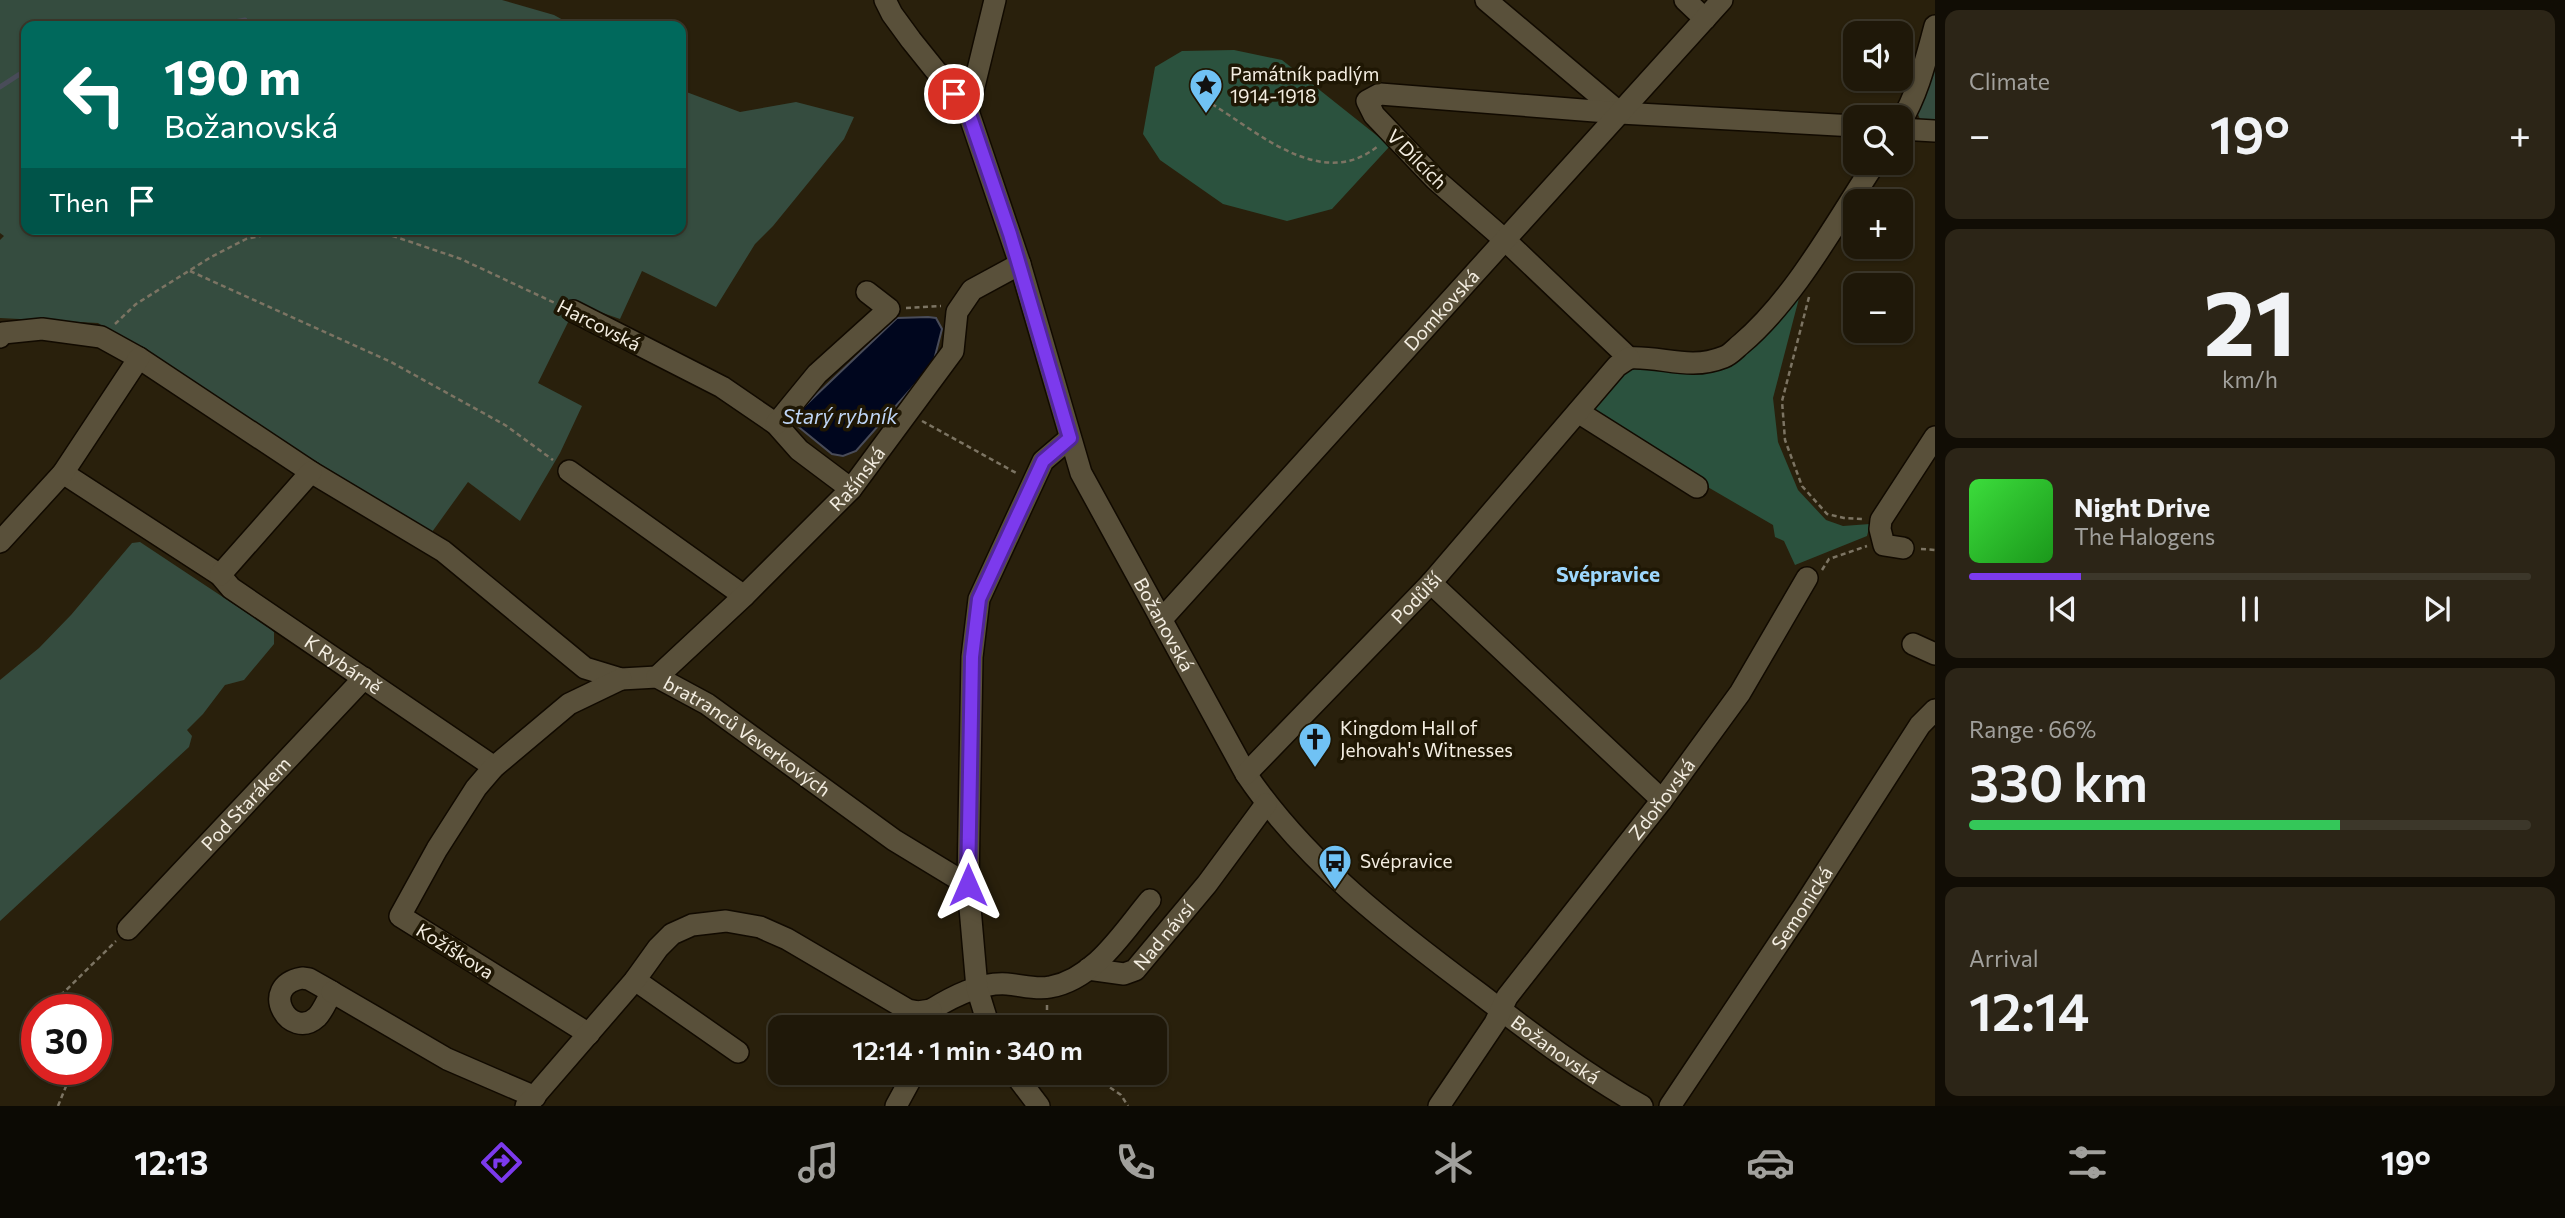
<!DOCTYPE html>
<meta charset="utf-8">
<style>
:root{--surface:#1f1809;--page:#2c2517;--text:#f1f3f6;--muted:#a1a09c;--line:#3c372a;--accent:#7c3aed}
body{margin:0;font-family:Commissioner,sans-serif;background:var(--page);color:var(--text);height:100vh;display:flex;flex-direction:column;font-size:26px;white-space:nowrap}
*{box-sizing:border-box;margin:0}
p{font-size:23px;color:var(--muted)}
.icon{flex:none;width:38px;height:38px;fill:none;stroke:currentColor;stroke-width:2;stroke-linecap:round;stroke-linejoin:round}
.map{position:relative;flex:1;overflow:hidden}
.sheet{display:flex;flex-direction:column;gap:10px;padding:10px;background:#110d05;width:630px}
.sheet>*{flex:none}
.banner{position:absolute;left:21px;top:21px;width:665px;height:214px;border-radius:14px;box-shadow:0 2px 5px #0004,0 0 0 2px var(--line);background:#00695c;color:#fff;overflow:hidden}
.tools{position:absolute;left:1843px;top:21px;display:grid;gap:14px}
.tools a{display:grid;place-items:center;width:70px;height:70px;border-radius:14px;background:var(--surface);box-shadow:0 2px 5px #0004,0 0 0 2px var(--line);font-size:35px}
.speed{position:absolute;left:21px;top:994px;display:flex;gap:14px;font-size:35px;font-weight:700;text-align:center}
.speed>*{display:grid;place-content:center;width:91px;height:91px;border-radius:50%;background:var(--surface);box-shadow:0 2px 5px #0004,0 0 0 2px var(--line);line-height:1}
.speed .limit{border:10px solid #d22;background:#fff;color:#111}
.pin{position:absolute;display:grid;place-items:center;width:60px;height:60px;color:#fff;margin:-30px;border:4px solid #fff;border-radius:50%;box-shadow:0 2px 7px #0007}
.me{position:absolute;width:77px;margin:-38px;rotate:0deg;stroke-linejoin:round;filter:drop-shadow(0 0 5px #0008)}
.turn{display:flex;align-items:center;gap:24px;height:147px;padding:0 28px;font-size:32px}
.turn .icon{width:91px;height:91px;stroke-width:2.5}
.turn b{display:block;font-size:49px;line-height:60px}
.then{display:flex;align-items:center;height:66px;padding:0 28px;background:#0003;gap:14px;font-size:26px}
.big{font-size:52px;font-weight:600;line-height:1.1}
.sheet .tile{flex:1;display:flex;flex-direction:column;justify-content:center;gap:10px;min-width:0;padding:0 24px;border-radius:14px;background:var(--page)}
.sheet .dial{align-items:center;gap:0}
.dial b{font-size:91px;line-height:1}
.song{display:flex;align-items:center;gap:21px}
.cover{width:84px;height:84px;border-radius:10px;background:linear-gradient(135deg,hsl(120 70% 55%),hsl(120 70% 35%))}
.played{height:7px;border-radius:4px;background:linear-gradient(90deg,var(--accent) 20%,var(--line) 20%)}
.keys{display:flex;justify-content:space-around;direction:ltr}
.heat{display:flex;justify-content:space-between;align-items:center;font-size:38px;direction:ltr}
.charge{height:10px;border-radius:5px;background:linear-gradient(90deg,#34c759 66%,var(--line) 0)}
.trip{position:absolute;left:768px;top:1015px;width:399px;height:70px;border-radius:14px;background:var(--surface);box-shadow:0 2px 5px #0004,0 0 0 2px var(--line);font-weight:600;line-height:70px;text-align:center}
.tabs{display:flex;height:112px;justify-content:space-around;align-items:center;background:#0c0a04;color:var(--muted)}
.tabs .icon{width:49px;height:49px}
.tabs .selected{color:var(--accent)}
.tabs b{font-size:32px;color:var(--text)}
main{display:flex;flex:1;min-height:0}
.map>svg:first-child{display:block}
</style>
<main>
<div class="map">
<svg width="1935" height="1106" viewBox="0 0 1935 1106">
<rect width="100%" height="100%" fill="#29200c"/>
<path fill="#354c3f" d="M0 0H502L554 15 574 26H26V229H681V90L740 112 796 102 854 117 844 139 773 226 755 244 716 307 642 271 620 319 577 304 538 383 582 406 560 453 520 521 468 482 432 532 238 414 98 323 0 318V240L4 236 0 233Z
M1935 53V127L1922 124 1917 112Z
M140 542 268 627 274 632V644L244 680 225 685 203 714 187 730 192 736 189 747 0 921V680L39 648 71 615 132 543Z"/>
<path fill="#2b523e" d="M1234 50 1282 60 1390 146 1332 209 1287 221 1223 204 1160 160 1143 134 1155 67 1182 51Z
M1804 279 1773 398 1778 442 1798 490 1826 520 1843 526 1870 524 1867 536 1795 565 1784 541 1775 537 1773 525 1627 440 1587 412 1621 370 1637 363 1728 366Z"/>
<path fill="#00061e" stroke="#494c59" stroke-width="2" d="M928 317 936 318 942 329 933 364 856 451 843 456 832 454 790 420 897 318Z"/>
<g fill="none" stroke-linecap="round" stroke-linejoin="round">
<path stroke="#494c59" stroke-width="5" d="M214 26 245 20
M0 87 26 70"/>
<defs>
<g id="minor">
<path id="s1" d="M885 0 892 14 911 40 968 111 1020 264 1081 473 1246 774C1306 863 1394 930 1480 994 1532 1034 1585 1074 1642 1106"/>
<path d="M1486 0 1620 113"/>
<path d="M1685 0 1705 19"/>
<path d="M968 111 995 0"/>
<path d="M1900 123C1918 94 1926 59 1935 26"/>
<path d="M1900 129 1935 131"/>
<path d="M573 311 722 387 776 424 799 450 851 489"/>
<path id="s2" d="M0 337 3 333 42 329 101 337 139 358 311 472 443 551 585 668 621 679 657 677 707 704 894 840 968 885"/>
<path d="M1629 358 1505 240 1435 179 1374 115 1367 101 1380 94 1620 113 1855 126"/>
<path d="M1629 358C1663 356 1689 371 1724 357 1730 355 1736 348 1741 344 1796 297 1835 223 1875 163"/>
<path d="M1578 412 1697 487"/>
<path d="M776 424 817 374 889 309 867 292"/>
<path d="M569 471 744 596"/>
<path id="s3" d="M63 473 220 575 231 588 494 767"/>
<path d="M0 542 63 473 139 358"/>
<path d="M1903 548 1884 545 1880 529 1881 520 1935 437"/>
<path d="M220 575 311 472"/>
<path d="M1431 583 1662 800"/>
<path id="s4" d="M1161 620 1722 0"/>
<path d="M1913 644 1935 654"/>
<path id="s5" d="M657 677 744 596 851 489 953 351 957 312 972 290 1020 264"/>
<path id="s6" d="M1246 774 1431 583 1617 366 1629 358"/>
<path id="s7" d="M128 929 364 678"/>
<path id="s8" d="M1088 969 1124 974 1135 970 1207 884 1266 804"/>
<path d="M302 978 309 979 332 992C327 1000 323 1011 317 1017 290 1042 257 986 302 978Z"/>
<path d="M635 980 738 1052"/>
<path d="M332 992 447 1059 535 1097"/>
<path d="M929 1027 931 1010C952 997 980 982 1007 984 1021 985 1036 990 1050 987 1095 979 1123 932 1150 900"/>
<path d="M989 1027 977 988 968 885 972 657 979 599 1043 461 1070 438"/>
<path d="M589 1034 400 916 437 849 476 788 494 767 569 704 621 679"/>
<path d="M1014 1073 1039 1106"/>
<path d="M526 1106 635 980 658 948 672 934 692 925 726 921 760 927 787 939 908 1010 918 1012 931 1010"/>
<path d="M896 1106 914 1073"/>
<path id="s9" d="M1439 1106 1495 1023 1507 997 1662 800 1740 693 1807 578"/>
<path id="s10" d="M1670 1106 1803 907 1920 725 1935 710"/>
</g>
</defs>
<use href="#minor" stroke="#110a00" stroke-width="24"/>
<path stroke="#7c7463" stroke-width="2.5" stroke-dasharray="5 3.5" stroke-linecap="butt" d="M1212 104C1260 134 1323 191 1378 146
M316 229 393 236 461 259 557 304
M190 271 391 362 505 425 553 460
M1809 297 1782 401 1785 440 1802 486 1827 514 1844 518 1863 519
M906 308 941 306
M115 324 136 304 211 257 246 239 295 229
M922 421 1018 474
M1921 549 1935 550
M1822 570 1829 559 1867 546
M52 1010 58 998 116 941
M1047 1027V1005
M1089 1073 1121 1095 1128 1106
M58 1106 73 1069"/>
<use href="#minor" stroke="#59503a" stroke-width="21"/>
</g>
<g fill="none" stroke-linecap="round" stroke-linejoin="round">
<defs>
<path id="route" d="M954 94 968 111 1010 234 1070 438 1043 461 979 599 972 657 968 885"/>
</defs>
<use href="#route" stroke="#51269a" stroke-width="18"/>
<use href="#route" stroke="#7c3aed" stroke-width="12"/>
</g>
<defs>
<symbol id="sight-pin" viewBox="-11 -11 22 30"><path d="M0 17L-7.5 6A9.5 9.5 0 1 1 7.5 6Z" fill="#70c2f4" stroke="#1f1704"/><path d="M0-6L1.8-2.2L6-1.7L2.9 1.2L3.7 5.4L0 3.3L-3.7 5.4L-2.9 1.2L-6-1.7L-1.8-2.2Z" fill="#111"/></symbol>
<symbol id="church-pin" viewBox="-11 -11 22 30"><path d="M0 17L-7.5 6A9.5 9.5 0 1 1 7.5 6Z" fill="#70c2f4" stroke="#1f1704"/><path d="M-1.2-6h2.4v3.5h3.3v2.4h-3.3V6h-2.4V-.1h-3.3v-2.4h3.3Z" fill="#111"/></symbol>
<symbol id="bus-pin" viewBox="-11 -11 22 30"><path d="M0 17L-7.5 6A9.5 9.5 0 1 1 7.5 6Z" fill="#70c2f4" stroke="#1f1704"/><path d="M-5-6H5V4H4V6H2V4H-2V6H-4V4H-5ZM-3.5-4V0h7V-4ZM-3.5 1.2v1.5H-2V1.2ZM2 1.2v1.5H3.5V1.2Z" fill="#111"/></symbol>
</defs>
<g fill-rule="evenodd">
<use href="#sight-pin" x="1187" y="66" width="38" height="52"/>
<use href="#church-pin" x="1296" y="720" width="38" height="52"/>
<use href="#bus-pin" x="1316" y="842" width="38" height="52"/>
</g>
<g text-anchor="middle" stroke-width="7" stroke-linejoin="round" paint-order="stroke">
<g font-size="19" fill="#f4eee2" stroke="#1f1704" text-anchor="start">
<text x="1230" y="81">Památník padlým<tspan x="1230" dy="22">1914-1918</tspan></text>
<text x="1340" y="735">Kingdom Hall of<tspan x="1340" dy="22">Jehovah's Witnesses</tspan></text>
<text x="1360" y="868">Svépravice</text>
</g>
<g font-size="19" fill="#f4eee2" stroke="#1f1704">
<text transform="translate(1417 159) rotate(45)" y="7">V Dílcích</text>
<text dy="7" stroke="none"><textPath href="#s4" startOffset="418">Domkovská</textPath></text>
<text transform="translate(599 325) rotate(27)" y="7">Harcovská</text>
<text dy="7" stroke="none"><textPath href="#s5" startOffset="282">Rašínská</textPath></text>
<text dy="7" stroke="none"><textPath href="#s6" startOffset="245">Podůlší</textPath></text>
<text dy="7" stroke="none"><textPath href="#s1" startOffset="691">Božanovská</textPath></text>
<text dy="7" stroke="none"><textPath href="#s3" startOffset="340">K Rybárně</textPath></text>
<text dy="7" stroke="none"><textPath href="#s2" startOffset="873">bratranců Veverkových</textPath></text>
<text dy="7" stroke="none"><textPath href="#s9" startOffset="380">Zdoňovská</textPath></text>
<text dy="7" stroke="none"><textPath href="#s7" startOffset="172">Pod Starákem</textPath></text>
<text dy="7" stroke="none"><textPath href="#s10" startOffset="238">Semonická</textPath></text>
<text dy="7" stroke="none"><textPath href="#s8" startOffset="93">Nad návsí</textPath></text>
<text transform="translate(455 951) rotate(32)" y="7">Kožíškova</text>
<text dy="7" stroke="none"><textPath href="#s1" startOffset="1278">Božanovská</textPath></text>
</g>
<g font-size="21" font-style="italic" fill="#bfd6f7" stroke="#1f1704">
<text x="840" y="424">Starý rybník</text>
</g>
<g font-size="21" font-weight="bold" fill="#9dd7fd" stroke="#1f1704">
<text x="1608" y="582">Svépravice</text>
</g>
</g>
</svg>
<div class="tools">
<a><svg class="icon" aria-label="sound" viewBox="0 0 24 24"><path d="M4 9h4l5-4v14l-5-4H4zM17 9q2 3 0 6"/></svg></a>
<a><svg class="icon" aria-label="search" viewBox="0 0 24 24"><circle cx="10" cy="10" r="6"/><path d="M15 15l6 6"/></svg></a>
<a>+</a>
<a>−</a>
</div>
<div class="speed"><div class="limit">30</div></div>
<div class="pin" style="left:954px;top:94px;background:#d93025"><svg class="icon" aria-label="arrive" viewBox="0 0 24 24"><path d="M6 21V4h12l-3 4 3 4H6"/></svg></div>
<svg class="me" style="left:968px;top:885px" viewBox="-20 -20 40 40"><path d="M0-17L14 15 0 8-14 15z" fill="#7c3aed" stroke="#fff" stroke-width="4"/></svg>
<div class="trip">12:14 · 1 min · 340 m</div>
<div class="banner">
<div class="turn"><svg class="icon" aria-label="left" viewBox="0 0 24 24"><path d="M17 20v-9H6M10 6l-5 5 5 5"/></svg><div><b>190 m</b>Božanovská</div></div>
<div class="then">Then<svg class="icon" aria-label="arrive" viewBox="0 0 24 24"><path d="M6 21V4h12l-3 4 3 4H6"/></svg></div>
</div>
</div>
<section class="sheet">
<div class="tile"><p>Climate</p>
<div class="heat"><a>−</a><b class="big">19°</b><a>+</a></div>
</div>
<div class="tile dial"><b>21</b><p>km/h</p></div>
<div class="tile">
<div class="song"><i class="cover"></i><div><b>Night Drive</b><p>The Halogens</p></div></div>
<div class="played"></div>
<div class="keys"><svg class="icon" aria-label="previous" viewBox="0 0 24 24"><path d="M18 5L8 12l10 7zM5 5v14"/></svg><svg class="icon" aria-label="pause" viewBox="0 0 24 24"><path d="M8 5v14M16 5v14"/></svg><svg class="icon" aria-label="next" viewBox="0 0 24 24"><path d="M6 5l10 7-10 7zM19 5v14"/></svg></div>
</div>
<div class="tile"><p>Range · 66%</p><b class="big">330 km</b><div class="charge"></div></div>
<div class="tile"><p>Arrival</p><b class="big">12:14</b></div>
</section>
</main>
<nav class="tabs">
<b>12:13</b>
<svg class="icon selected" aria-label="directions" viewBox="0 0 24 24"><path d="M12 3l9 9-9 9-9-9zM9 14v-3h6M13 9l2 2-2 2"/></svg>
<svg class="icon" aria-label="music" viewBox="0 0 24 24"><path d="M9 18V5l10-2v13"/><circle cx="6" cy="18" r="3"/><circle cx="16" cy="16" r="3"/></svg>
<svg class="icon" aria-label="phone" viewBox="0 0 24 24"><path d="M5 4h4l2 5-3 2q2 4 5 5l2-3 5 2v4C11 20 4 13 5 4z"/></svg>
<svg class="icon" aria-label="climate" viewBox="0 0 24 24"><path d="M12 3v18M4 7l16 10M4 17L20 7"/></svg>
<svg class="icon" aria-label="car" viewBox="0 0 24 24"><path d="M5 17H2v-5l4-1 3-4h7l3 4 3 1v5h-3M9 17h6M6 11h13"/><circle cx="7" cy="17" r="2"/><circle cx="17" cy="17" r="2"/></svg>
<svg class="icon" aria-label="filters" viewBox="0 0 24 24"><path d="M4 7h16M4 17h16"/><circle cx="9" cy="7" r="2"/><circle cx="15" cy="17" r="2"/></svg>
<b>19°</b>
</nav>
